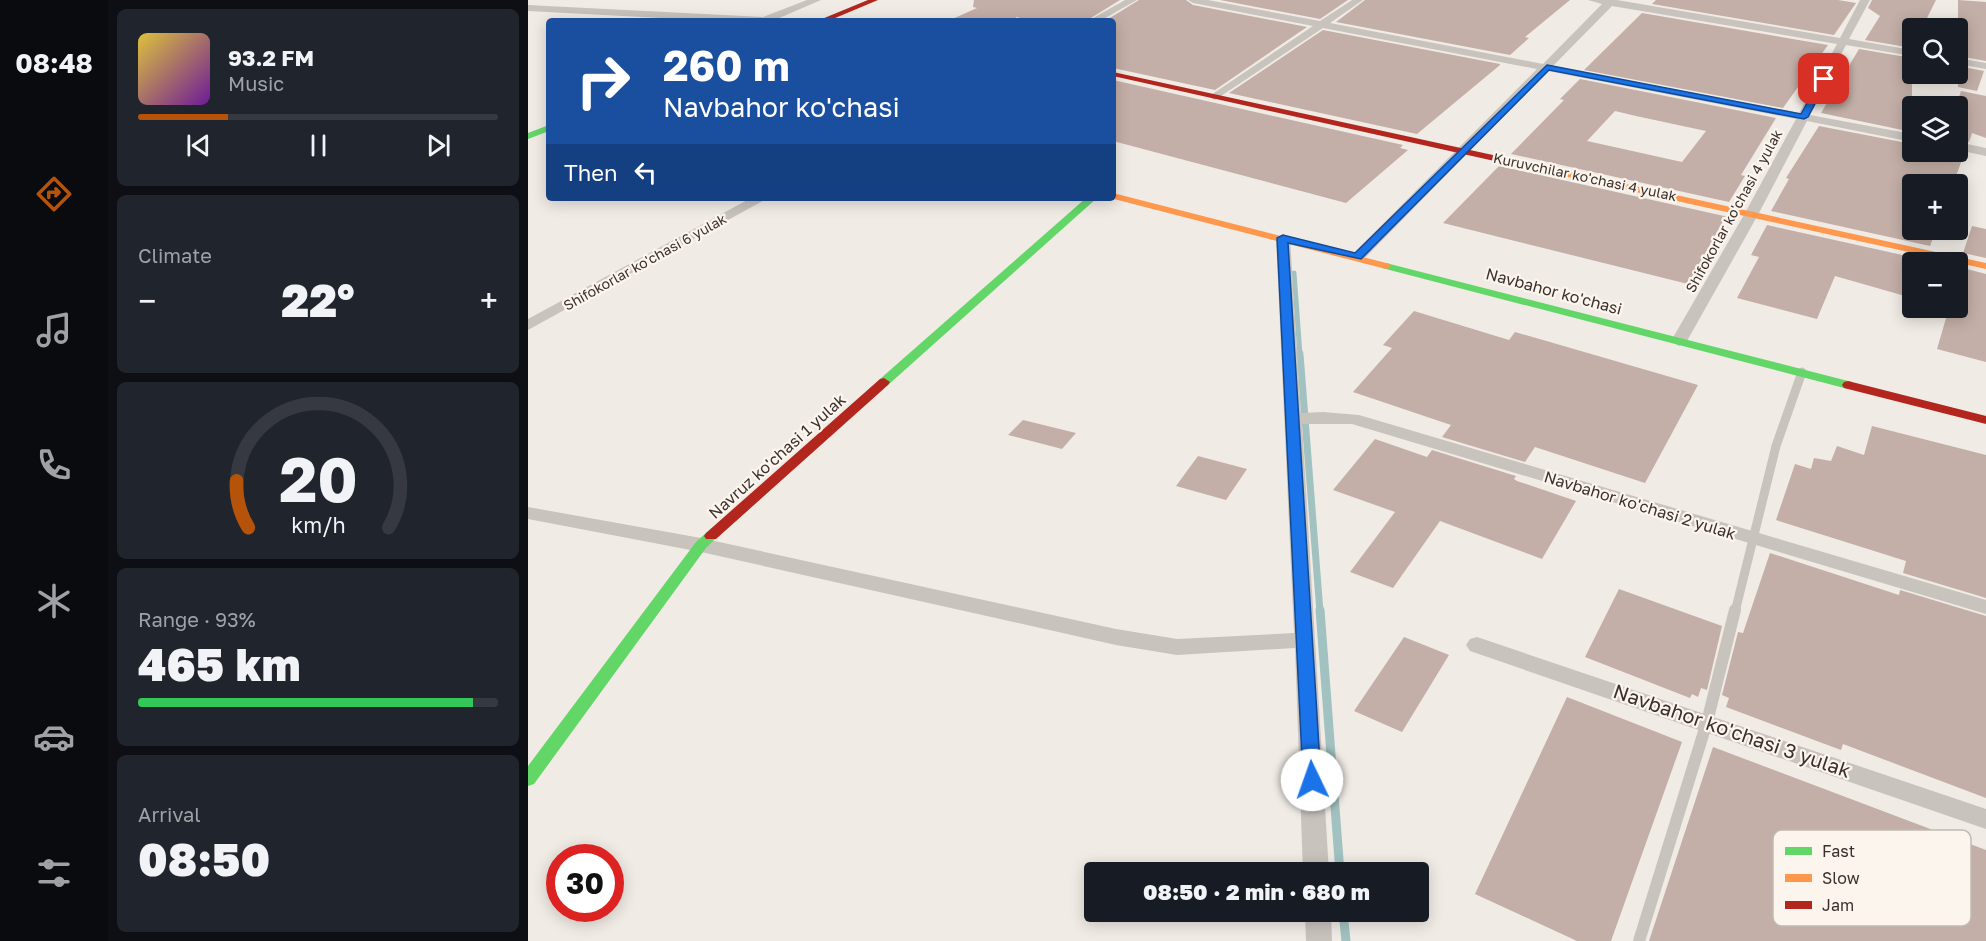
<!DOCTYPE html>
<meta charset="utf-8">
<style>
:root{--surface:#171b24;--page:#20242c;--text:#f1f3f6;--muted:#9ea1a6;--line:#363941;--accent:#b45309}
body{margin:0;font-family:"Golos Text",sans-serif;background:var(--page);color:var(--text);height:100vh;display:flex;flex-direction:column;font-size:22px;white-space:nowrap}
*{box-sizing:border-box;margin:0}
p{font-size:20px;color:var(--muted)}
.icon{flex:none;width:33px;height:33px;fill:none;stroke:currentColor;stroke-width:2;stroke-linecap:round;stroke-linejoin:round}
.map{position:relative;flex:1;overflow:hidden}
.panel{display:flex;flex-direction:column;gap:9px;padding:9px;background:#0d0f14;width:420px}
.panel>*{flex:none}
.guide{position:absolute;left:18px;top:18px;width:570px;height:183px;border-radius:6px;box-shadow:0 3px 15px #0003;background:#1a4fa0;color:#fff;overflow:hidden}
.buttons{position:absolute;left:1374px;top:18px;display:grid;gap:12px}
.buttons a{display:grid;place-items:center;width:66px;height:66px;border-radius:6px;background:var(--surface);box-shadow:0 3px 15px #0003;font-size:30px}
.speed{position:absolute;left:18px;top:844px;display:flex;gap:12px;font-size:30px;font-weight:700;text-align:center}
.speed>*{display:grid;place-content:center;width:78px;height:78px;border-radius:50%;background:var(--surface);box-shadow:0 3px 15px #0003;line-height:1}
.speed .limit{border:9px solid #d22;background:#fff;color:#111}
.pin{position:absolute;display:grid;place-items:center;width:51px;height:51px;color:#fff;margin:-26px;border-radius:12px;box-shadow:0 3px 9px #0006}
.me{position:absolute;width:66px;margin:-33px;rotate:357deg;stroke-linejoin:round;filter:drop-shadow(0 0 4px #0008)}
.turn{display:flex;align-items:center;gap:21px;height:126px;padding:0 18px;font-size:27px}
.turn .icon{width:78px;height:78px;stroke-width:2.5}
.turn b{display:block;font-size:42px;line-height:51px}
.then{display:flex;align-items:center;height:57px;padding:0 18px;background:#0003;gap:12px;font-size:22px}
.big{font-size:45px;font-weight:800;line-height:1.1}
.panel .tile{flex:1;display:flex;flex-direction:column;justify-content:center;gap:9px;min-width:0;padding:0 21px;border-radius:9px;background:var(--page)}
.panel .dial{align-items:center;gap:0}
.dial svg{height:156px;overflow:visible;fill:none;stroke:var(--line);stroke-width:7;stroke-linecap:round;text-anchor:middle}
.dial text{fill:var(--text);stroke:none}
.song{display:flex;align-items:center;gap:18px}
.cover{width:72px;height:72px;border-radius:9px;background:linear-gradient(135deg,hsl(50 70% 55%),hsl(280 70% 35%))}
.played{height:6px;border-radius:3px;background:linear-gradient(90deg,var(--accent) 25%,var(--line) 25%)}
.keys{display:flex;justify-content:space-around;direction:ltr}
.heat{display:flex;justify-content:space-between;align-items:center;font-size:33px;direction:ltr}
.charge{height:9px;border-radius:4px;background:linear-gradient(90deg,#34c759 93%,var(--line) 0)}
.trip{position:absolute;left:556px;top:862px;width:345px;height:60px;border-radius:6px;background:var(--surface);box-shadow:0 3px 15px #0003;font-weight:800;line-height:60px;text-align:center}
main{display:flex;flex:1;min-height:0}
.menu{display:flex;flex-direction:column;width:108px;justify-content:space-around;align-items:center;background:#090b0e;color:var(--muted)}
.menu .icon{width:42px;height:42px}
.menu .on{color:var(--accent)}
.menu b{font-size:27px;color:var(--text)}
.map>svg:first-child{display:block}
</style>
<main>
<nav class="menu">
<b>08:48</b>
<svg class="icon on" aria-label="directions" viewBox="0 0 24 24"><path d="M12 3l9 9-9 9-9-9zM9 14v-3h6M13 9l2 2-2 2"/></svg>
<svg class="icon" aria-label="music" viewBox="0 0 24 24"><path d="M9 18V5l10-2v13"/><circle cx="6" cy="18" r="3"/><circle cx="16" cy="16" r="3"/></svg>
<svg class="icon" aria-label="phone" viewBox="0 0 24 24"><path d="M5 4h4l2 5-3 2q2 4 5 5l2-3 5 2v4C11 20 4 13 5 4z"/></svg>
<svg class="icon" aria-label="climate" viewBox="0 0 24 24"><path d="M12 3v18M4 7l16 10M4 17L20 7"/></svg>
<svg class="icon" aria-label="car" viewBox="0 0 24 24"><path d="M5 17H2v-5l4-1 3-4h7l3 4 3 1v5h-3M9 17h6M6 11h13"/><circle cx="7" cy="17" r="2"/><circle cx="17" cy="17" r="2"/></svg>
<svg class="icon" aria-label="filters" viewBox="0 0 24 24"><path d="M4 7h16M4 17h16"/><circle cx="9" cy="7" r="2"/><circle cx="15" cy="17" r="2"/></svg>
</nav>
<section class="panel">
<div class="tile">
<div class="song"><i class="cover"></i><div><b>93.2 FM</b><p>Music</p></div></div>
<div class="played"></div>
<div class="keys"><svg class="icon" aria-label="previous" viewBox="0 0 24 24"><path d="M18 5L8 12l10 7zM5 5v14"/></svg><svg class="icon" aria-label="pause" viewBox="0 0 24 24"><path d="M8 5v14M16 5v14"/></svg><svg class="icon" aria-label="next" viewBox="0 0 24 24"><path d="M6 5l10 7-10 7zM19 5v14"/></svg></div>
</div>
<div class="tile"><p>Climate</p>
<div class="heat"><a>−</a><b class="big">22°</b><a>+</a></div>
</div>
<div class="tile dial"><svg viewBox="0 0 100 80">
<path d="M14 69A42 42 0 1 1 86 69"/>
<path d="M14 69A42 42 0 0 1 8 45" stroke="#b45309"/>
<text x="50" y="56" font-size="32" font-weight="700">20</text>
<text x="50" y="72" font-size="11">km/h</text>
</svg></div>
<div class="tile"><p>Range · 93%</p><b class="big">465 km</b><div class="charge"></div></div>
<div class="tile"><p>Arrival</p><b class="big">08:50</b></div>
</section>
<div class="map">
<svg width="1458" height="941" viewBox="0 0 1458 941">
<rect width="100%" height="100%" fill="#f0ebe5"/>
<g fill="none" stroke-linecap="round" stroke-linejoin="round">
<path stroke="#a1c2c1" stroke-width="5" d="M766 273 772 355"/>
<path stroke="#a1c2c1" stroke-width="7" d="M772 354 792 612"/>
<path stroke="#a1c2c1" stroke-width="9" d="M792 610 812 873
M815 912 818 941"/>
</g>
<path fill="#c3afa7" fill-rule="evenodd" d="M446 0H592L558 21H505L488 17V21H420L449 8 445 7Z
M611 0H658L665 5 779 27 687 90 585 68V21H577Z
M692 0H820L792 19Z
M837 0H1042L997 37 1001 38 982 55 808 22Z
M1128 0H1310L1328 3 1306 35 1124 4Z
M1344 0H1408L1394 28 1384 27V48L1337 40 1352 16 1340 8Z
M1430 0 1458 2V61L1430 56Z
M1114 13 1300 45 1255 108 1056 70Z
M795 30 972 64V65L889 134 701 93Z
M1331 49 1384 58V132L1293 113Z
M1430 66 1456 71 1449 91 1430 87Z
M1052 79 1248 118 1213 175 1217 176 1201 202 983 154 1036 100 1032 99ZM1087 111 1108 116 1178 131 1154 162 1059 141Z
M585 80 875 145 872 148 880 150 818 203 585 141Z
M1433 91 1458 96V138L1444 133 1441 142 1430 140V100Z
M1291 126 1384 144V152H1428L1436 154 1427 179 1422 178 1420 184H1384V230H1408L1402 246 1243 211 1261 179 1258 178Z
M971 166 1196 216H1198L1160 284 915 223Z
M1239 225 1397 260 1396 262H1384V298L1307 276 1289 319 1209 298 1231 257 1223 255Z
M1444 226 1458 229V258L1435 253Z
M1431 267 1458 274V362L1409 349 1421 308H1430Z
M886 311 981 340 987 332 1170 385 1117 483 1007 447 997 462 914 437 923 425 825 392 864 348 855 345Z
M495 420 548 433 534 449 480 435Z
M1344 426 1458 455V598L1375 573 1378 561 1248 520 1267 464 1283 469 1286 458 1303 461 1309 446 1336 455Z
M847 439 899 457 904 450 988 476 986 479 989 481 1048 501 1014 559 912 521 865 588 822 572 867 512 805 490Z
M670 456 719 469 698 500 648 486Z
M1242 553 1371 595 1372 590 1458 616V798L1315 744 1313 750 1198 707 1201 698 1194 695 1210 632 1215 633Z
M1091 589 1194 626 1179 690 1173 688 1170 697 1164 694 1162 698 1057 657Z
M876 637 921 655 874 732 826 711Z
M1039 697 1154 742 1083 941H1049L947 894Z
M1185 747 1458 850V941H1121Z"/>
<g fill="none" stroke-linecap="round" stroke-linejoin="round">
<path stroke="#c9c3be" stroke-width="9" d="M1207 612 1248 446 1274 372"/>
<path stroke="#c9c3be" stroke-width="12" d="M1111 941 1179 722 1207 610"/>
<path fill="#c9c3be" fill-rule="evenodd" d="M279 0H293L249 19 251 21H190L0 11V5L235 17Z
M597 0H609L572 21H560Z
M660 0H680L792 21 824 0H835L802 23 1015 64 1074 4 1060 0H1089L1312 38 1332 0H1342L1321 39 1384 50V56L1318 45 1282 115 1384 134V142L1279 121 1231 213 1159 341 1151 346 1143 341 1217 213 1268 119 1020 71 835 260 830 261 823 257 825 254 1009 69 795 28 687 100 681 97 683 95 785 26 665 3ZM1084 6 1309 44 1271 113 1025 66Z
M1430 58 1458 63V69L1430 64Z
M1430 142 1458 148V156L1430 150Z
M223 198H240L0 330V319Z
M755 234 762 238 773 413 795 412 831 415 1458 600V614L824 424H774L801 873H775L767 648 649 655 588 645 173 552 0 519V507L173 538 588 629 649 639 766 633 748 238Z
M949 637 1458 809V829L942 651 938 645 942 639Z
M777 912H803L804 941H778Z"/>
<path fill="#63d668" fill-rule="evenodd" d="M21 125V131L0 139V133Z
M558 198H569L360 385H352L350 382 352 379Z
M858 263 1324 382 1326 385 1320 389 854 268 853 266Z
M183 531 188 533 190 536 178 548 6 784 0 786V766L168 542 178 533Z"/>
<path fill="#ff974d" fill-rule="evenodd" d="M1020 167 1458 263V269L1017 172V168Z
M585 193 862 264 863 266 858 269 582 198H585Z"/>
<path fill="#b3261e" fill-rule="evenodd" d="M340 0H350L300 21H289Z
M585 72 1020 167 1025 170 1020 173 585 76Z
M356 378 362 382 360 385 188 539H178L176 536 178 533 352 379Z
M1320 381 1458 416V424L1316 388 1314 385 1316 382Z"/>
</g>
<path fill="#1a73e8" stroke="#114b97" stroke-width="1.5" d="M1019 65 1273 114 1293 78 1300 79 1280 117 1276 119 1021 70 833 259 760 243 793 780 790 785 784 787 777 785 775 780 749 238 755 235 827 253Z"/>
<g text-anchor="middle" stroke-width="4.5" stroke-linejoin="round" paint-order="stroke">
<g font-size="14" fill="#3b302b" stroke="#fbf5ee">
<text transform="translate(1057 177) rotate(12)" y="5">Kuruvchilar ko'chasi 4 yulak</text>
<text transform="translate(1206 211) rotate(-61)" y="5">Shifokorlar ko'chasi 4 yulak</text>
<text transform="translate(117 262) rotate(-29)" y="5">Shifokorlar ko'chasi 6 yulak</text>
</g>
<g font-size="16" fill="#3b302b" stroke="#fbf5ee">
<text transform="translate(1026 291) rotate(15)" y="6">Navbahor ko'chasi</text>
<text transform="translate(249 456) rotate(-42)" y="6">Navruz ko'chasi 1 yulak</text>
<text transform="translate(1112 505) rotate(17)" y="6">Navbahor ko'chasi 2 yulak</text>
</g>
<g font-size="20" fill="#3b302b" stroke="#fbf5ee">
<text transform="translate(1204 731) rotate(19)" y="7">Navbahor ko'chasi 3 yulak</text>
</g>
</g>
<rect x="1245" y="830" width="198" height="96" rx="9" fill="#fbf5ee" stroke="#c1bab4" stroke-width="1.5"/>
<rect x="1257" y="847" width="27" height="8" fill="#63d668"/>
<rect x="1257" y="874" width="27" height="8" fill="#ff974d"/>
<rect x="1257" y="901" width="27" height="8" fill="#b3261e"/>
<g font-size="16" fill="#3b302b">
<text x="1294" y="857">Fast</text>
<text x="1294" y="884">Slow</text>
<text x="1294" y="911">Jam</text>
</g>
</svg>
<div class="buttons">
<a><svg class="icon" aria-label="search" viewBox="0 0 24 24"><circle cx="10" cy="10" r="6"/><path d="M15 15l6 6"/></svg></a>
<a><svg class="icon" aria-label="layers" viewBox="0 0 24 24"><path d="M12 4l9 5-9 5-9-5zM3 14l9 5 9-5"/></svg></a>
<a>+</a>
<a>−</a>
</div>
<div class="speed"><div class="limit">30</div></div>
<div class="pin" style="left:1296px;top:79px;background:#d93025"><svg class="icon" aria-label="arrive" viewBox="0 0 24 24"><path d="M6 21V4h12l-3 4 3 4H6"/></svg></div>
<svg class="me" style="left:784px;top:780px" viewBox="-20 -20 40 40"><circle r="19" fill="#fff"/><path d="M0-13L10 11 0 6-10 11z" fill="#1a73e8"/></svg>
<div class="trip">08:50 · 2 min · 680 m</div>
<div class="guide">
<div class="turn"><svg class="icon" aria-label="right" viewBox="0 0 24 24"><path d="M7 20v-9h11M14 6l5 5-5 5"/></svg><div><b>260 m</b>Navbahor ko'chasi</div></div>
<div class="then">Then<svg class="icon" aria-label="left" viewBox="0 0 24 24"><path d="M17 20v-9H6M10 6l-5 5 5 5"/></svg></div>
</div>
</div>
</main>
